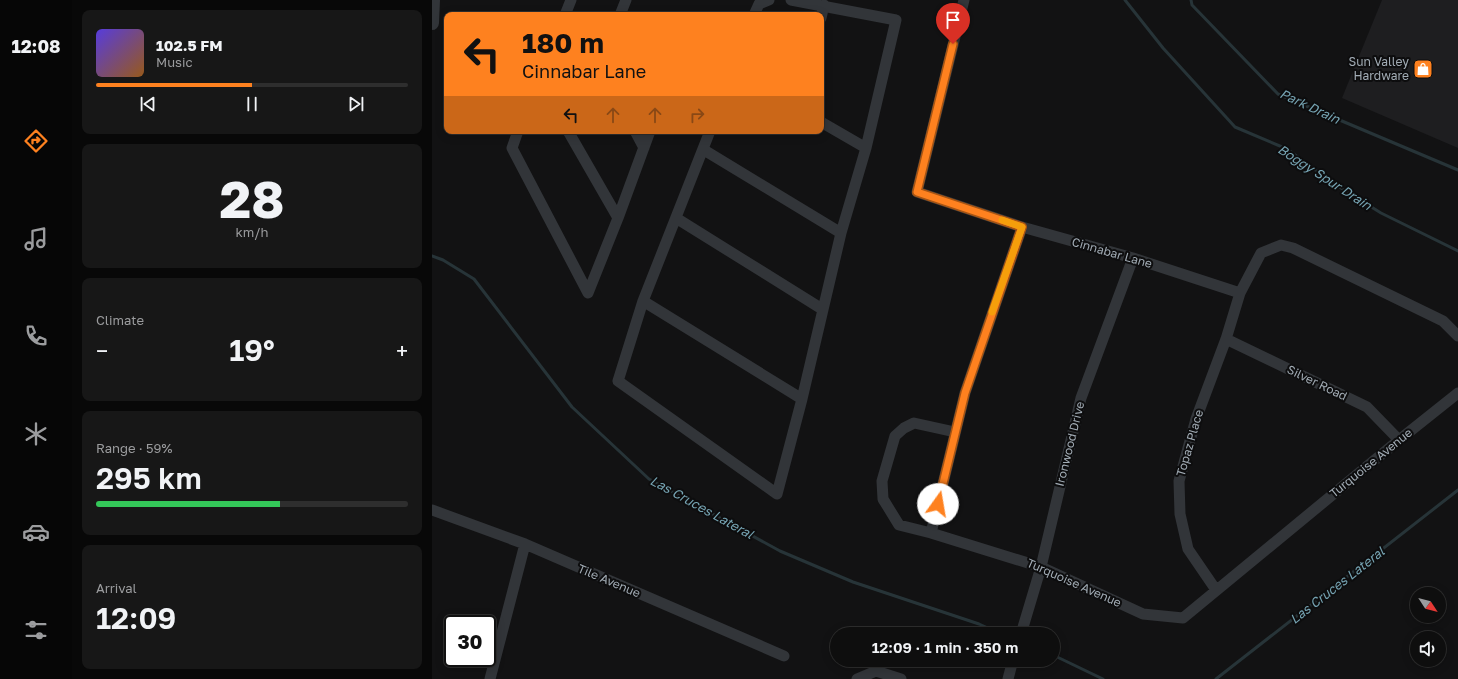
<!DOCTYPE html>
<meta charset="utf-8">
<style>
:root{--surface:#0e0e0e;--page:#171717;--text:#f1f3f6;--muted:#9b9c9e;--line:#2e2e2e;--accent:#fe811f}
body{margin:0;font-family:"Golos Text",sans-serif;background:var(--page);color:var(--text);height:100vh;display:flex;flex-direction:column;font-size:15px;white-space:nowrap}
*{box-sizing:border-box;margin:0}
p{font-size:13px;color:var(--muted)}
.icon{flex:none;width:22px;height:22px;fill:none;stroke:currentColor;stroke-width:2;stroke-linecap:round;stroke-linejoin:round}
.map{position:relative;flex:1;overflow:hidden}
.side{display:flex;flex-direction:column;gap:10px;padding:10px;background:#080808;width:360px}
.side>*{flex:none}
.top-card{position:absolute;left:12px;top:12px;width:380px;height:122px;border-radius:8px;box-shadow:0 2px 10px #0003,0 0 0 1px var(--line);background:#fe811f;color:#111;overflow:hidden}
.needle{width:26px;rotate:126deg}
.controls{position:absolute;left:978px;top:587px;display:grid;gap:8px}
.controls a{display:grid;place-items:center;width:36px;height:36px;border-radius:50%;background:var(--surface);box-shadow:0 2px 10px #0003,0 0 0 1px var(--line);font-size:20px}
.speed{position:absolute;left:12px;top:615px;display:flex;gap:8px;font-size:20px;font-weight:700;text-align:center}
.speed>*{display:grid;place-content:center;width:52px;height:52px;border-radius:50%;background:var(--surface);box-shadow:0 2px 10px #0003,0 0 0 1px var(--line);line-height:1}
.speed .limit{border:2px solid #111;border-radius:6px;background:#fff;color:#111}
.pin{position:absolute;display:grid;place-items:center;width:34px;height:34px;color:#fff;margin:-41px -17px;border-radius:50% 50% 50% 0;rotate:-45deg;box-shadow:0 0 4px #0007}
.pin .icon{rotate:45deg}
.me{position:absolute;width:44px;margin:-22px;rotate:13deg;stroke-linejoin:round;filter:drop-shadow(0 0 3px #0008)}
.turn{display:flex;align-items:center;gap:14px;height:84px;padding:0 12px;font-size:18px}
.turn .icon{width:52px;height:52px;stroke-width:2.5}
.turn b{display:block;font-size:28px;line-height:34px}
.lanes{display:flex;align-items:center;height:38px;padding:0 12px;background:#0003;justify-content:center;gap:20px;direction:ltr}
.lanes .off{opacity:.35}
.big{font-size:30px;font-weight:600;line-height:1.1}
.side .widget{flex:1;display:flex;flex-direction:column;justify-content:center;gap:6px;min-width:0;padding:0 14px;border-radius:8px;background:var(--page)}
.side .dial{align-items:center;gap:0}
.dial b{font-size:52px;line-height:1}
.song{display:flex;align-items:center;gap:12px}
.cover{width:48px;height:48px;border-radius:6px;background:linear-gradient(135deg,hsl(250 70% 55%),hsl(30 70% 35%))}
.played{height:4px;border-radius:2px;background:linear-gradient(90deg,var(--accent) 50%,var(--line) 50%)}
.keys{display:flex;justify-content:space-around;direction:ltr}
.heat{display:flex;justify-content:space-between;align-items:center;font-size:22px;direction:ltr}
.charge{height:6px;border-radius:3px;background:linear-gradient(90deg,#34c759 59%,var(--line) 0)}
.trip{position:absolute;left:398px;top:627px;width:230px;height:40px;border-radius:20px;background:var(--surface);box-shadow:0 2px 10px #0003,0 0 0 1px var(--line);font-weight:600;line-height:40px;text-align:center}
main{display:flex;flex:1;min-height:0}
.dock{display:flex;flex-direction:column;width:72px;justify-content:space-around;align-items:center;background:#060606;color:var(--muted)}
.dock .icon{width:28px;height:28px}
.dock .active{color:var(--accent)}
.dock b{font-size:18px;color:var(--text)}
.map>svg:first-child{display:block}
</style>
<main>
<nav class="dock">
<b>12:08</b>
<svg class="icon active" aria-label="directions" viewBox="0 0 24 24"><path d="M12 3l9 9-9 9-9-9zM9 14v-3h6M13 9l2 2-2 2"/></svg>
<svg class="icon" aria-label="music" viewBox="0 0 24 24"><path d="M9 18V5l10-2v13"/><circle cx="6" cy="18" r="3"/><circle cx="16" cy="16" r="3"/></svg>
<svg class="icon" aria-label="phone" viewBox="0 0 24 24"><path d="M5 4h4l2 5-3 2q2 4 5 5l2-3 5 2v4C11 20 4 13 5 4z"/></svg>
<svg class="icon" aria-label="climate" viewBox="0 0 24 24"><path d="M12 3v18M4 7l16 10M4 17L20 7"/></svg>
<svg class="icon" aria-label="car" viewBox="0 0 24 24"><path d="M5 17H2v-5l4-1 3-4h7l3 4 3 1v5h-3M9 17h6M6 11h13"/><circle cx="7" cy="17" r="2"/><circle cx="17" cy="17" r="2"/></svg>
<svg class="icon" aria-label="filters" viewBox="0 0 24 24"><path d="M4 7h16M4 17h16"/><circle cx="9" cy="7" r="2"/><circle cx="15" cy="17" r="2"/></svg>
</nav>
<section class="side">
<div class="widget">
<div class="song"><i class="cover"></i><div><b>102.5 FM</b><p>Music</p></div></div>
<div class="played"></div>
<div class="keys"><svg class="icon" aria-label="previous" viewBox="0 0 24 24"><path d="M18 5L8 12l10 7zM5 5v14"/></svg><svg class="icon" aria-label="pause" viewBox="0 0 24 24"><path d="M8 5v14M16 5v14"/></svg><svg class="icon" aria-label="next" viewBox="0 0 24 24"><path d="M6 5l10 7-10 7zM19 5v14"/></svg></div>
</div>
<div class="widget dial"><b>28</b><p>km/h</p></div>
<div class="widget"><p>Climate</p>
<div class="heat"><a>−</a><b class="big">19°</b><a>+</a></div>
</div>
<div class="widget"><p>Range · 59%</p><b class="big">295 km</b><div class="charge"></div></div>
<div class="widget"><p>Arrival</p><b class="big">12:09</b></div>
</section>
<div class="map">
<svg width="1026" height="679" viewBox="0 0 1026 679">
<rect width="100%" height="100%" fill="#121213"/>
<path fill="#1e1e20" d="M950 0H1026V148L910 98Z"/>
<g fill="none" stroke-linecap="round" stroke-linejoin="round">
<path stroke="#273438" stroke-width="3" d="M693 0 731 48 803 127 855 149 901 183 949 213 1026 251
M759 0 760 5 846 94 1026 170
M0 256 11 260 42 279 140 407 217 479 348 551 421 582 547 624 569 634
M621 655 671 679
M784 679 1026 490"/>
<path stroke="#323539" stroke-width="11" d="M532 0 485 192 590 227 701 258 808 293
M133 15 139 0
M188 15 194 0
M322 15 327 4 337 0
M389 18 392 5
M389 122 434 148
M86 131 80 148 156 293 186 218 218 131
M136 131 186 218
M203 131 212 148
M278 131 211 301 186 381 345 494 370 399 409 233 434 148 464 20 359 0
M272 150 409 233
M244 218 390 309
M590 227 533 393 499 533 609 567 711 614 751 618 967 440 1026 393
M211 301 370 399
M794 339 935 407 967 440
M0 510 93 544 352 656
M499 533 467 525 451 499 450 481 463 436 472 428 482 423 523 432
M784 590 756 549 748 514 747 481 764 419 794 339 808 293 829 253 849 245 861 248 1011 321 1026 336
M589 634 609 567 649 398 701 258
M58 679 93 544
M425 679 444 671 469 679
M576 679 581 660"/>
<path stroke="#323539" stroke-width="14" d="M0 23 1 0"/>
</g>
<g fill="none" stroke-linecap="round" stroke-linejoin="round">
<defs>
<path id="route" d="M506 504 533 393 590 227 485 192 521 44"/>
</defs>
<use href="#route" stroke="#a55414" stroke-width="10"/>
<use href="#route" stroke="#fe811f" stroke-width="7"/>
<path stroke="#f59e0b" stroke-width="7" d="M560 312 590 227 570 220"/>
</g>
<defs>
<symbol id="shop-square" viewBox="-11 -11 22 22"><rect x="-9" y="-9" width="18" height="18" rx="4" fill="#fe811f" stroke="#0d0d0e"/><path d="M-5-2.5h2.3a2.7 3.5 0 0 1 5.4 0H5L5.5 6h-11ZM-1.5-2.5h3a1.5 2.3 0 0 0-3 0Z" fill="#fff"/></symbol>
</defs>
<g fill-rule="evenodd">
<use href="#shop-square" x="980" y="58" width="22" height="22"/>
</g>
<g text-anchor="middle" stroke-width="4" stroke-linejoin="round" paint-order="stroke">
<g font-size="12" fill="#a2acb5" stroke="#0d0d0e" text-anchor="end">
<text x="977" y="66">Sun Valley<tspan x="977" dy="14">Hardware</tspan></text>
</g>
<g font-size="12" fill="#a2acb5" stroke="#0d0d0e">
<text transform="translate(680 253) rotate(16)" y="4">Cinnabar Lane</text>
<text transform="translate(885 383) rotate(26)" y="4">Silver Road</text>
<text transform="translate(758 443) rotate(-74)" y="4">Topaz Place</text>
<text transform="translate(638 444) rotate(-76)" y="4">Ironwood Drive</text>
<text transform="translate(939 463) rotate(-39)" y="4">Turquoise Avenue</text>
<text transform="translate(177 581) rotate(23)" y="4">Tile Avenue</text>
<text transform="translate(642 583) rotate(24)" y="4">Turquoise Avenue</text>
</g>
<g font-size="13" font-style="italic" fill="#76a4b3" stroke="#0d0d0e">
<text transform="translate(878 106) rotate(25)" y="5">Park Drain</text>
<text transform="translate(893 177) rotate(33)" y="5">Boggy Spur Drain</text>
<text transform="translate(270 507) rotate(29)" y="5">Las Cruces Lateral</text>
<text transform="translate(905 585) rotate(-38)" y="5">Las Cruces Lateral</text>
</g>
</g>
</svg>
<div class="controls">
<a><svg class="needle" viewBox="-14 -14 28 28"><path d="M0-13l5 13h-10z" fill="#e53935"/><path d="M0 13l5-13h-10z" fill="#9b9c9e"/></svg></a>
<a><svg class="icon" aria-label="sound" viewBox="0 0 24 24"><path d="M4 9h4l5-4v14l-5-4H4zM17 9q2 3 0 6"/></svg></a>
</div>
<div class="speed"><div class="limit">30</div></div>
<div class="pin" style="left:521px;top:44px;background:#d93025"><svg class="icon" aria-label="arrive" viewBox="0 0 24 24"><path d="M6 21V4h12l-3 4 3 4H6"/></svg></div>
<svg class="me" style="left:506px;top:504px" viewBox="-20 -20 40 40"><circle r="19" fill="#fff"/><path d="M0-13L10 11 0 6-10 11z" fill="#fe811f"/></svg>
<div class="trip">12:09 · 1 min · 350 m</div>
<div class="top-card">
<div class="turn"><svg class="icon" aria-label="left" viewBox="0 0 24 24"><path d="M17 20v-9H6M10 6l-5 5 5 5"/></svg><div><b>180 m</b>Cinnabar Lane</div></div>
<div class="lanes"><svg class="icon" aria-label="left" viewBox="0 0 24 24"><path d="M17 20v-9H6M10 6l-5 5 5 5"/></svg><svg class="icon off" aria-label="ahead" viewBox="0 0 24 24"><path d="M12 20V5M6 11l6-6 6 6"/></svg><svg class="icon off" aria-label="ahead" viewBox="0 0 24 24"><path d="M12 20V5M6 11l6-6 6 6"/></svg><svg class="icon off" aria-label="right" viewBox="0 0 24 24"><path d="M7 20v-9h11M14 6l5 5-5 5"/></svg></div>
</div>
</div>
</main>
